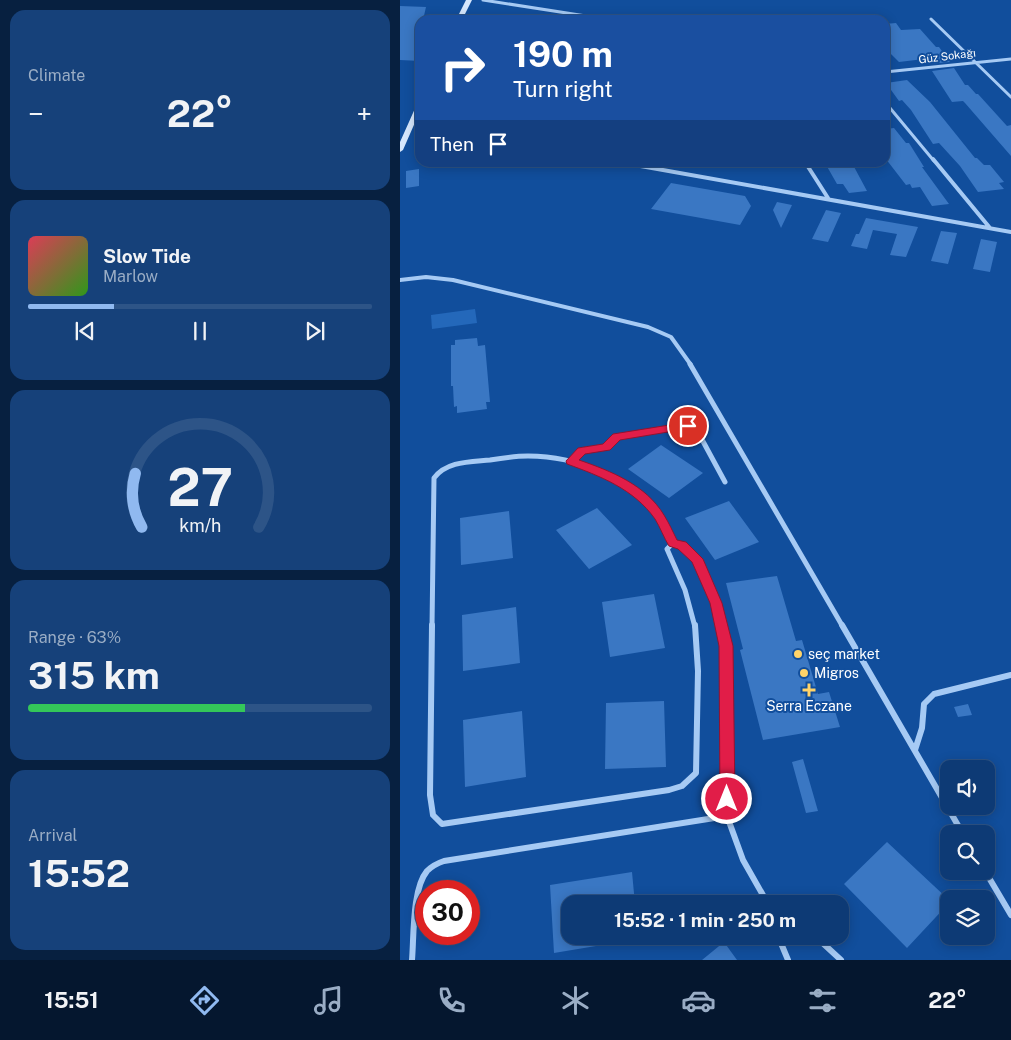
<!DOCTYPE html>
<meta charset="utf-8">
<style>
:root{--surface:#0d3a75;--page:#16417a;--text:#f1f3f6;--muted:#9aadc5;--line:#2d5487;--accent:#90b9f0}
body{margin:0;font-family:"Public Sans",sans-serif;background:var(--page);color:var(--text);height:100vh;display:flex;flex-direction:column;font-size:19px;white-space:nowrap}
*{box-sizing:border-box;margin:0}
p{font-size:16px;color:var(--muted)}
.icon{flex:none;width:28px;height:28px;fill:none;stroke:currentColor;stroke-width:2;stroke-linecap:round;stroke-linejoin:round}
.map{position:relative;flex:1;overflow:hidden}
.side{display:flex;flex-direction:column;gap:10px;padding:10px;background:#072040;width:400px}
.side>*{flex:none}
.banner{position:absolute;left:15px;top:15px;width:475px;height:152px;border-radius:15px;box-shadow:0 2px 12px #0003,0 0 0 1px var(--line);background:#1a4fa0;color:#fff;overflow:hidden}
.fabs{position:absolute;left:540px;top:760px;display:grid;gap:10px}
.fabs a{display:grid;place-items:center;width:55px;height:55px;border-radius:10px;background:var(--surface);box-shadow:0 2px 12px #0003,0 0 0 1px var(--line);font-size:25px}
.speed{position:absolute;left:15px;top:880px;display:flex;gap:10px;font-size:25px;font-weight:700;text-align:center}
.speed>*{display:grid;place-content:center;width:65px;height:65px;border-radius:50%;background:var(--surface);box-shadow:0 2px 12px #0003,0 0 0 1px var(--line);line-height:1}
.speed .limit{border:8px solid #d22;background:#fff;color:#111}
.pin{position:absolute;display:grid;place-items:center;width:42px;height:42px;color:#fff;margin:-21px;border:2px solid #fff;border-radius:50%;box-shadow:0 1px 5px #0007}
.me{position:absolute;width:55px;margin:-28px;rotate:0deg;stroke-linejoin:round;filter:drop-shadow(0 0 4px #0008)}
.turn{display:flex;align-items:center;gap:18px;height:105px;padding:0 15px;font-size:22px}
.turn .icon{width:65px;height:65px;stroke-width:2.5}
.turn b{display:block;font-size:35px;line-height:42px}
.then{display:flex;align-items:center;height:48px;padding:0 15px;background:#0003;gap:10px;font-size:19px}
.big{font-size:38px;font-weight:700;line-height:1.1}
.side .card{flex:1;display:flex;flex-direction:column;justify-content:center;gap:8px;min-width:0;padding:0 18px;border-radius:15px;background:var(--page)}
.side .dial{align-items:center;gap:0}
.dial svg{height:130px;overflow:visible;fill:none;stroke:var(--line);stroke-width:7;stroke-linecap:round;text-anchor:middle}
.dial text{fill:var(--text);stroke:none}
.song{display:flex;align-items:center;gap:15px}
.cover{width:60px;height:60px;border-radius:8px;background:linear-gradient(135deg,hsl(350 70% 55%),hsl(110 70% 35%))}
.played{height:5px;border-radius:2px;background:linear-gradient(90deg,var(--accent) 25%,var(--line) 25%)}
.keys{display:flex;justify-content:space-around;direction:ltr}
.heat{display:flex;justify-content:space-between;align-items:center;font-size:28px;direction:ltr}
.charge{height:8px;border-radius:4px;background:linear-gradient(90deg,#34c759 63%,var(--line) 0)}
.trip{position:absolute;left:161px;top:895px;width:288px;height:50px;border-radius:15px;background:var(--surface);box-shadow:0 2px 12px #0003,0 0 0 1px var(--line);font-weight:700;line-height:50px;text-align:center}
.tabs{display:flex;height:80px;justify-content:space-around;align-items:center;background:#05172f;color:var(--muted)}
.tabs .icon{width:35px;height:35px}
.tabs .active{color:var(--accent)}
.tabs b{font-size:22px;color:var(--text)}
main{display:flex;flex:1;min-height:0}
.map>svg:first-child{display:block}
</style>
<main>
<section class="side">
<div class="card"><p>Climate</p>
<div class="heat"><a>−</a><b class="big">22°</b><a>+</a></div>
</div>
<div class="card">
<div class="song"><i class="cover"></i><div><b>Slow Tide</b><p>Marlow</p></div></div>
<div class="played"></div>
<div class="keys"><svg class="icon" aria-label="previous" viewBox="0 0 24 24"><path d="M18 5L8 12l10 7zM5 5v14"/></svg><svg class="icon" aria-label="pause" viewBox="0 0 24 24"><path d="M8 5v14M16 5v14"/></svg><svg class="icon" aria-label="next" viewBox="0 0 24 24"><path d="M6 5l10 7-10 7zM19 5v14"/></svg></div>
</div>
<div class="card dial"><svg viewBox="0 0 100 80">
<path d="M14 69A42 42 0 1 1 86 69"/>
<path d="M14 69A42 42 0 0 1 10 36" stroke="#90b9f0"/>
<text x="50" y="56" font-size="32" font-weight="700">27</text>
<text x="50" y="72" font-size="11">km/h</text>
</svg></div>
<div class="card"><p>Range · 63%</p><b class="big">315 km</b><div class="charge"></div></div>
<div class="card"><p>Arrival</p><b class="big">15:52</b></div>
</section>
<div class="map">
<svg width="611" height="960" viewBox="0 0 611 960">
<rect width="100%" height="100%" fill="#114e9c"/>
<path fill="#2468ba" d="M75 309 77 323 32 329 31 315Z"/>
<path fill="#3a77c3" d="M0 6 26 7 23 20H20V61L0 60Z
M496 23 501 30 520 29 536 47H539L550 62 528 64 524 59 499 62 490 53H485V24Z
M554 68 565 85H568L576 94H578L607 126 611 125V156L565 103 563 101 552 102 532 71Z
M507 80 530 102 575 158H577L584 165H590L604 182 599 183 604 189 578 192 560 166 539 143 533 144 511 110 502 100 499 101 486 83Z
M494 128 506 143H509L524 167H522L549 204 532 206 520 187 512 188 510 184 506 185 489 163 485 158V129Z
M425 163H452L467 191 449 193 443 184H437Z
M19 169V186L6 188V171Z
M271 183 345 196 351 206 340 225 251 209Z
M377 202 392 205 381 228 373 210Z
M426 210 441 213 428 242 412 239Z
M466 218 518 227 506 257 490 255 497 234 473 230 467 249 451 246 456 234H459Z
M541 231 557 233 548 264 531 261Z
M581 239 597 242 590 272 573 269Z
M77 338 78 346 85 345 90 402H86L87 409 57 413V406L54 407 53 386H51V345H55V340Z
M261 445 303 473 269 498 228 469Z
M329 501 359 542 315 560 285 518Z
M197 508 232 545 189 569 156 530Z
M109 511 113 558 61 565 60 518Z
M377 576 396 641 402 640 418 694 429 692 440 727 363 740 340 650 343 649 326 583Z
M254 594 265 648 210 657 202 602Z
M116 607 120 663 63 671 62 615Z
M264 701 266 767 205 769 206 703Z
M568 704 572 715 558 717 554 707Z
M122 711 126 777 65 787 63 720Z
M403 759 418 811 406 813 392 762Z
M487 842 549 900V903L507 948 444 884Z
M232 872 235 904H170V936H214V943L154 953 150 885Z
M324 942 337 960H302Z"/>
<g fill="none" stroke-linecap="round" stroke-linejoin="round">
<path stroke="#a6caf4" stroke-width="3" d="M83 0 186 16 188 20
M290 17 291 20
M531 19 611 97
M485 72 611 59
M485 102 534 161"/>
<path stroke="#a6caf4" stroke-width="4" d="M533 159 590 228
M133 162V165
M218 162 611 232
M405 162 428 198
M0 280 26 277 53 280 248 327 271 337 291 365"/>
<path stroke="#a6caf4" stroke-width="5" d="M290 364 443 627
M171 461 182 450 206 447 217 437 288 426 294 428 299 434 325 482
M273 543C303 551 315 600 321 627
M32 627 34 478C47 461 70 462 90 460 102 458 115 456 128 456 177 456 228 477 259 516 265 524 268 534 273 543L267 549 285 590 295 627"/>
<path stroke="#a6caf4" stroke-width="6" d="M32 625 30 795 33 815 42 824 269 790 282 786 296 773 298 671 295 625
M321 625 326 646 327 816 343 860 368 904
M442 625 563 834
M515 750 522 728 524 704 534 694 611 675
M585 871 611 915
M378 936 388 960
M415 936 441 960
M12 960C14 937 12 889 27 871 32 866 38 863 44 861L327 816"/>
<path fill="#d6e7fd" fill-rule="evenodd" d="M66 0H72L62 20H56Z
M20 102V111L3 150 0 152V142L17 104Z"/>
</g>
<path fill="#e11d48" stroke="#92132f" d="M288 422 293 426 292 428 220 440 210 450 185 454 179 460C211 471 246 485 264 515 269 523 273 532 277 540L286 542 303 559 322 603 333 646 335 799 333 804 327 806 322 804 320 799 319 646 310 603 292 562 278 549 269 546C264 538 260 527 255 519 234 489 200 476 167 464L166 461 178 448 203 444 213 434Z"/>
<g fill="#ffd369" stroke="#114e9c" stroke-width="2">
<circle cx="398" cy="654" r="5"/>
<circle cx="404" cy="673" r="5"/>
<path d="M406.5 682.5h5v5h5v5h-5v5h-5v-5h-5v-5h5z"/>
</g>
<g text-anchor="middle" stroke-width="4" stroke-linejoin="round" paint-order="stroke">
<g font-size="11" fill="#fff" stroke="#114e9c">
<text transform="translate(547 56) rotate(-7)" y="4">Güz Sokağı</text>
</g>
<g font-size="14" fill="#fff" stroke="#114e9c" text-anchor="start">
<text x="408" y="659">seç market</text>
<text x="414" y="678">Migros</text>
<text x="409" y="711" text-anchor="middle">Serra Eczane</text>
</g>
</g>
</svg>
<div class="fabs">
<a><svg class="icon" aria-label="sound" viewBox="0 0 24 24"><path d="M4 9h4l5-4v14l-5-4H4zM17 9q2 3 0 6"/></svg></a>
<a><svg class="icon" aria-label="search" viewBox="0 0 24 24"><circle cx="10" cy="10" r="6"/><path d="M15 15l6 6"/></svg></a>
<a><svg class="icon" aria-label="layers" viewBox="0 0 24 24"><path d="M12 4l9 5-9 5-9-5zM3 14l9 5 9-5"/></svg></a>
</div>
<div class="speed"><div class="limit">30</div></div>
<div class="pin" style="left:288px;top:426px;background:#d93025"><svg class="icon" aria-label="arrive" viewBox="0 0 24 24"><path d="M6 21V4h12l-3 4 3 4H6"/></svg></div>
<svg class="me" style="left:327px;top:799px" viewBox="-20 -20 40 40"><circle r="17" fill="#e11d48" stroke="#fff" stroke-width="3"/><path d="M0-11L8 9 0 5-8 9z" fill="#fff"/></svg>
<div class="trip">15:52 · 1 min · 250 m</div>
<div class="banner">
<div class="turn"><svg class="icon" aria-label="right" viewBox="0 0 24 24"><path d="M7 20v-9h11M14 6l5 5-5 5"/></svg><div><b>190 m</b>Turn right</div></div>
<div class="then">Then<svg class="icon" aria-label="arrive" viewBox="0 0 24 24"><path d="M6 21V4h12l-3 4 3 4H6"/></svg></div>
</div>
</div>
</main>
<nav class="tabs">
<b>15:51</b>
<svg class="icon active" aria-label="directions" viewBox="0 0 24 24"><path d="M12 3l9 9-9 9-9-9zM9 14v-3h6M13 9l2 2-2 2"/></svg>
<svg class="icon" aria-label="music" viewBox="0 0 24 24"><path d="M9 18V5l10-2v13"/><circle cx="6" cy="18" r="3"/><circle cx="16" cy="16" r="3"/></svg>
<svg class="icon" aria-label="phone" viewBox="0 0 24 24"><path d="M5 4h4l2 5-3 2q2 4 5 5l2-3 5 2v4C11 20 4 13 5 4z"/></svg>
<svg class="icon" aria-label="climate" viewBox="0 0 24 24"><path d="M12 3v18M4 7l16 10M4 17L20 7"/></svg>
<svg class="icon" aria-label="car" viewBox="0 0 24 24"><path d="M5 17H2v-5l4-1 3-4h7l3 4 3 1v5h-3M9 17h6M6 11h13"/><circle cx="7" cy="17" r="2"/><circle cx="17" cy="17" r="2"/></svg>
<svg class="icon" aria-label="filters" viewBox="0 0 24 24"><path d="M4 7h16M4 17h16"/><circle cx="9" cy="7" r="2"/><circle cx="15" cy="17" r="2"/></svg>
<b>22°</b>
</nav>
